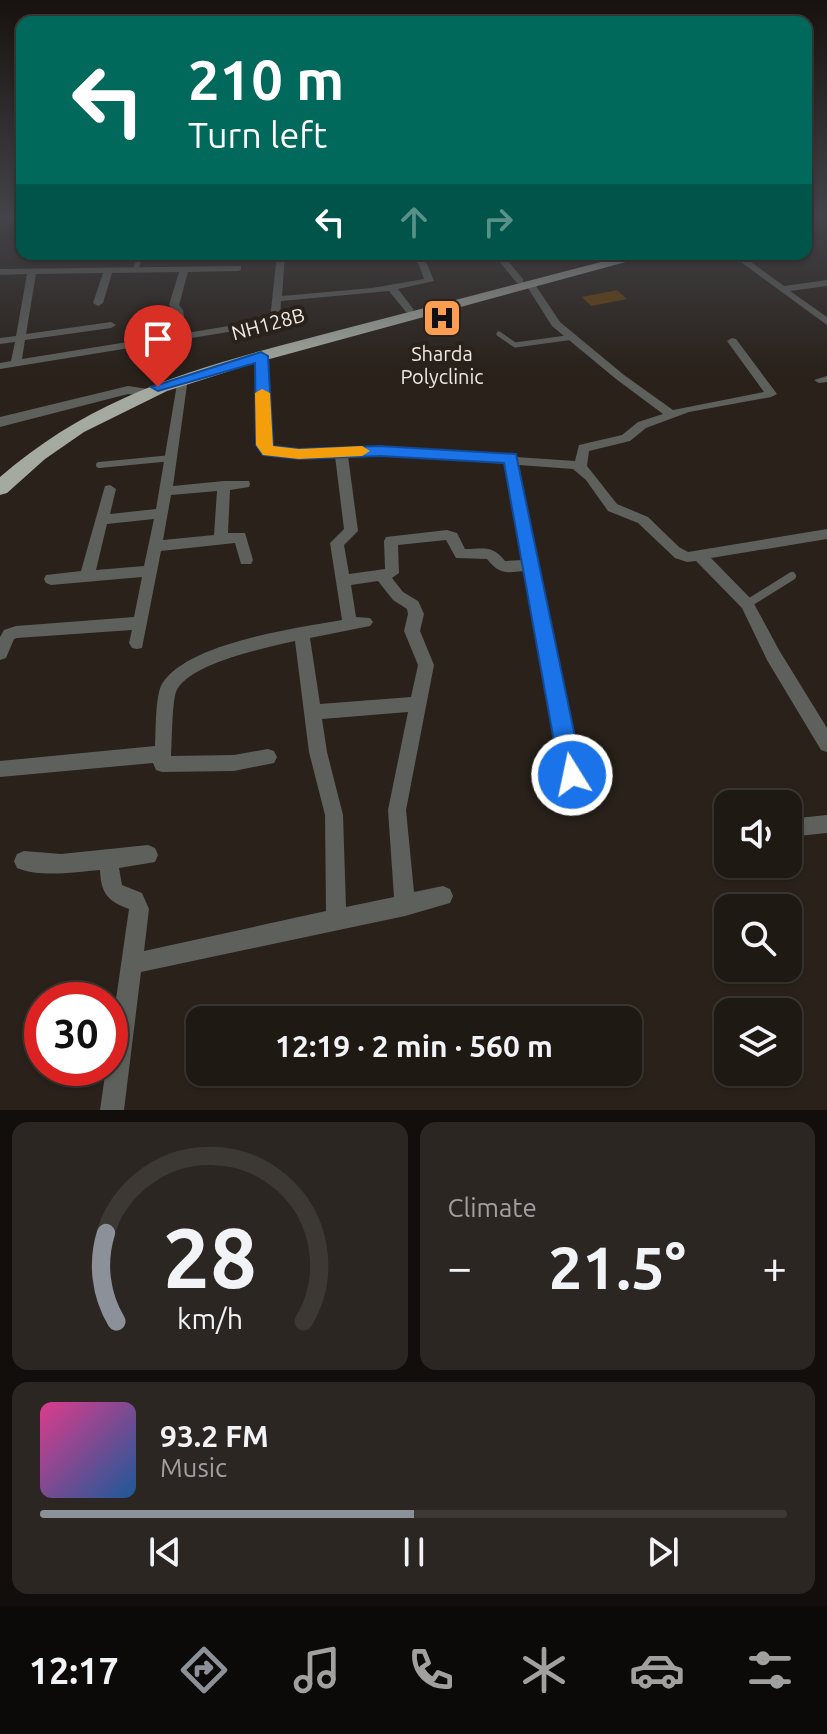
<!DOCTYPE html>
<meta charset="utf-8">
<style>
:root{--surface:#1f1914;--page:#2c2622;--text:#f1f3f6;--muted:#a1a0a0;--line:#3c3834;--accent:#8c9099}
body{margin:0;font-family:Ubuntu,sans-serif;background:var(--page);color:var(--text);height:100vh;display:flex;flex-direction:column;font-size:30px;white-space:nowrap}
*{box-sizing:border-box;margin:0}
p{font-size:26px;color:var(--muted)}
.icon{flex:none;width:44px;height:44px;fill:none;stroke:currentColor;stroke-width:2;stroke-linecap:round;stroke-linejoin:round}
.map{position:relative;height:1110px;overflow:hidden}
.drawer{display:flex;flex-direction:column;gap:12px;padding:12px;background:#110e0b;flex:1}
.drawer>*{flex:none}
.top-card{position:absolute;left:16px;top:16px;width:796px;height:244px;border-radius:16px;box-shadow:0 2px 6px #0004,0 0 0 2px var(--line);background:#00695c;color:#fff;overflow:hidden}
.controls{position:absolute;left:714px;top:790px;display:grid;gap:16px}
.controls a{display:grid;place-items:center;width:88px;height:88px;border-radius:16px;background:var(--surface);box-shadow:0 2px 6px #0004,0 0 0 2px var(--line);font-size:40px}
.speed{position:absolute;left:24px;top:982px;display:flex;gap:16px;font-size:40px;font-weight:700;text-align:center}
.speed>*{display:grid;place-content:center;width:104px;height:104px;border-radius:50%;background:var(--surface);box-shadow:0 2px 6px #0004,0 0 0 2px var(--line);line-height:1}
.speed .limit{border:12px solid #d22;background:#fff;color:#111}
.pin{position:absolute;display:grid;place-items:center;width:68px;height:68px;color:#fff;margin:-82px -34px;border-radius:50% 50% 50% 0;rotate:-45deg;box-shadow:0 0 8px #0007}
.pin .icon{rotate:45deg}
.me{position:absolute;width:88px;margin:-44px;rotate:350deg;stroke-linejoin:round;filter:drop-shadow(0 0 6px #0008)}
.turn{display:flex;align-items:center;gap:28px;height:168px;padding:0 40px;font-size:36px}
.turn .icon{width:104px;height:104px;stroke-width:2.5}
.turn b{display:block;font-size:56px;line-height:68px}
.lanes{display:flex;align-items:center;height:76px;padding:0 40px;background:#0003;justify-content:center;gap:40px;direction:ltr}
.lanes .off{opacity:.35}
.big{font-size:60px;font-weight:700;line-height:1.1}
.drawer .tile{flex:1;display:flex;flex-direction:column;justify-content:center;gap:12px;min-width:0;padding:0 28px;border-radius:16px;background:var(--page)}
.drawer .dial{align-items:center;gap:0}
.dial svg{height:208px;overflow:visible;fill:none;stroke:var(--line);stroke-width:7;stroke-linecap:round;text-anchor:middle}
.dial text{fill:var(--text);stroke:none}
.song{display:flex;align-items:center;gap:24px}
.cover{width:96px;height:96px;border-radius:12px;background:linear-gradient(135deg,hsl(330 70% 55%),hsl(210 70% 35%))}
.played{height:8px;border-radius:4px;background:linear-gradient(90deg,var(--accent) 50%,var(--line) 50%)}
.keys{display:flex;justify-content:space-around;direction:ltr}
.heat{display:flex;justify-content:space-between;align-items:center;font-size:44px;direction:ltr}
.drawer .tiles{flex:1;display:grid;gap:12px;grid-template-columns:1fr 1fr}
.tile:last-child{grid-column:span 2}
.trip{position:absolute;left:186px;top:1006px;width:456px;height:80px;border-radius:16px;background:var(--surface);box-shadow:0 2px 6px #0004,0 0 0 2px var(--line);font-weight:700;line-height:80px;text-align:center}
.tabs{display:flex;height:128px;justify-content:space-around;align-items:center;background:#0c0a08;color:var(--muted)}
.tabs .icon{width:56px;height:56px}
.tabs .on{color:var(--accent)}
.tabs b{font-size:36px;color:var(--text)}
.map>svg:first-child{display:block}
</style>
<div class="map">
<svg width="827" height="1110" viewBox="0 0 827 1110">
<rect width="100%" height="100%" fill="#29211a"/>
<path fill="#6a4006" d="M617 290 627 299 591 306 582 297Z"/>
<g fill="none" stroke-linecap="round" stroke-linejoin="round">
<path stroke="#5e605c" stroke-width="5" d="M136 268 141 254
M499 334 515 345 574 337"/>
<path stroke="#5e605c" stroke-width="6" d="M99 465 172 458"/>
<path stroke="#5e605c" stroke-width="8" d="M747 604 792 576"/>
<path fill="#5e605c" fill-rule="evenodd" d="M277 254H285L282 296 372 288 424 279 419 265 409 254H418L427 264 434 281 398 289 414 310 409 313 406 312 389 291 281 301 280 320 271 325 0 369V363L11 361 15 342 0 344V338L16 336 27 274 0 275V269L241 266V270L238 271 188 272 179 305 183 310 187 333 270 319ZM179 272 169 305 173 310 177 334 22 359 25 340 111 328 116 325 111 322 26 334 36 274 103 273 93 303 98 306 103 303 112 273Z
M493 254H502L523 279V283H517Z
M730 254H740L784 286 827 280V286L790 291 827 317V325Z
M531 282 534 283 560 322 624 375 673 410 764 392 727 341 732 338 736 339 777 394 771 397 689 412 646 428 630 441 589 451 587 466 617 504 648 517 679 547 688 552 827 529V539L711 558 752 600 779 650 827 728V752L821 750 767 660 742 608 696 561 687 562 675 558 638 523 608 511 586 480 573 469 519 465 586 802 583 808 577 811 571 808 568 802 526 571C506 572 501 576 487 559L456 558 446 540 398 545 399 573 392 578 403 592 418 601 420 605 424 614 420 631 434 665 406 810 414 892 443 886 450 889 453 896 450 903 405 916 141 972 124 1110H100L106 1068H110V1041L129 909C108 901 101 894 100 870 74 872 42 878 17 868L14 861 17 854 24 851 61 854 148 845 155 848 158 855 155 862 119 868 122 885 142 893 149 909 144 951 326 911 325 815 309 752 295 641C268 647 186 664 176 692 172 703 172 742 171 756L234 755 268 749 274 751 277 757 274 763 234 771 162 772 156 770 153 763 0 777V761L155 746C156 732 155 696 162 684 187 643 296 628 342 620L330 543 344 529 335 456 272 457 260 448 257 354H265L266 356 270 444 275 449 380 447 506 456 511 454 516 457 575 461 579 445 622 435 638 422 663 414 616 379 552 326 526 285ZM380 455 506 464 524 560 505 561C492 545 485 549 465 549L457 533 447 530 386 537 384 541 385 569 349 574 344 545 358 531 348 456ZM378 581 393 600 407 609 408 614 404 631 418 665 411 697 320 704 310 638 370 626 373 622 370 618 356 617 351 585ZM408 712 388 810 394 897 346 907 343 815 327 752 322 719Z
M183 375 188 378 173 486 224 481H249L250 484 249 487 230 490 228 533H245L253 560 251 564H241L235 543 161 551 142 648 137 649 132 648 129 643 132 630 17 638 14 639 6 658 0 660V637L4 630 16 626 134 617 142 577 51 585 46 583 44 579 46 575 81 571 105 486 110 485 116 489 110 514 156 509 178 378ZM217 491 214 535 163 540 171 495ZM154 519 144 566 96 570 107 524Z
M827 376V382L819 383 814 380Z
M827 815V833L788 837V819Z"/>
<path fill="#5e605c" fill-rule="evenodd" d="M128 386 148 389 150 392 143 396 128 394 0 427V417Z"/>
<path fill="#a4aaa0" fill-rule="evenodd" d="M632 254H655L255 363 167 391 84 432 45 459 7 493 0 495V477C106 385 223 361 355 326 447 302 540 278 632 254Z"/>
</g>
<linearGradient id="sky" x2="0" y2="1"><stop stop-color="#17120e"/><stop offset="0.58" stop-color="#434349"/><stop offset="1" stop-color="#434349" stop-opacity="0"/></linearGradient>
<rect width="827" height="373" fill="url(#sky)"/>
<path fill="#1a73e8" stroke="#114b97" stroke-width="2" d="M261 352 268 356 273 446 299 449 380 446 516 454 583 775 580 782 572 786 564 782 560 775 504 463 380 456 299 459 263 455 256 445 255 363 158 391 151 387Z"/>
<path fill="#f59e0b" d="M262 389 270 393 273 446 299 449 362 446 370 451 362 456 299 459 263 455 256 445 255 393Z"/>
<defs>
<symbol id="hospital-square" viewBox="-11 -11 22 22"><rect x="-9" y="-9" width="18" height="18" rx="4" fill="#fb9e51" stroke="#29211a"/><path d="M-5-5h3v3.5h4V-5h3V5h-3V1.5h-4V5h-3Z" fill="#111"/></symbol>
</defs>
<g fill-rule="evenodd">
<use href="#hospital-square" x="420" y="296" width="44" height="44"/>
</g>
<g text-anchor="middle" stroke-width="8" stroke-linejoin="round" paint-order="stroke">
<g font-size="20" fill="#eee9e4" stroke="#29211a">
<text transform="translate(268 324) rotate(-15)" y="7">NH128B</text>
</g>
<g font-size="20" fill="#eee9e4" stroke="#29211a">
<text x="442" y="361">Sharda<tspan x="442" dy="23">Polyclinic</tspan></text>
</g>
</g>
</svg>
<div class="controls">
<a><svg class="icon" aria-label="sound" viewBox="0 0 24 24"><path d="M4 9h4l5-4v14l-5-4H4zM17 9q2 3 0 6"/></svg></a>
<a><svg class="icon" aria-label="search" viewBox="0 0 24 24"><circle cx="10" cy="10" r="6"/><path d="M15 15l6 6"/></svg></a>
<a><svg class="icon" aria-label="layers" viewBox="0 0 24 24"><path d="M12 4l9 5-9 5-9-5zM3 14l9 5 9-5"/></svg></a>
</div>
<div class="speed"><div class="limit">30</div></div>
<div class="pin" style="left:158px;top:387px;background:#d93025"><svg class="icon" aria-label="arrive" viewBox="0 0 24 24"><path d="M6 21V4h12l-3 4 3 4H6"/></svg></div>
<svg class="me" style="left:572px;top:775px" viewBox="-20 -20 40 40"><circle r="17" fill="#1a73e8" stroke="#fff" stroke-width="3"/><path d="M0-11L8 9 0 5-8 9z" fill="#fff"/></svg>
<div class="trip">12:19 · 2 min · 560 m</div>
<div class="top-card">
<div class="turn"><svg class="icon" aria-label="left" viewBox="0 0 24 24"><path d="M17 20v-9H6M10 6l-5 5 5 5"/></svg><div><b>210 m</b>Turn left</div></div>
<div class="lanes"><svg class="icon" aria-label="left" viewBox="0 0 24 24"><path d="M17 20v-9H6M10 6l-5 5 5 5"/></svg><svg class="icon off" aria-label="ahead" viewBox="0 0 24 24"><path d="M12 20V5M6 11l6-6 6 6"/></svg><svg class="icon off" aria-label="right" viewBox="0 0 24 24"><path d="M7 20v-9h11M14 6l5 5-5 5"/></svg></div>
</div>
</div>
<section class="drawer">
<div class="tiles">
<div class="tile dial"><svg viewBox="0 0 100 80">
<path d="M14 69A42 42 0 1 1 86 69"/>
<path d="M14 69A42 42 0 0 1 10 35" stroke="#8c9099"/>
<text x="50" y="56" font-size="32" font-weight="700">28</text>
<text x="50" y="72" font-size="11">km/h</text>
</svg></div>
<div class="tile"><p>Climate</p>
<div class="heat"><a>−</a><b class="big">21.5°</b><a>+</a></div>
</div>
<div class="tile">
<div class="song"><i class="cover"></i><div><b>93.2 FM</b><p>Music</p></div></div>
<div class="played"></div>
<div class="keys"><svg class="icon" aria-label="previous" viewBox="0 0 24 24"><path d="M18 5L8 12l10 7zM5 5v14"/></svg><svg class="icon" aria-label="pause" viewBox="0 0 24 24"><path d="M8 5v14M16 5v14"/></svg><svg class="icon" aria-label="next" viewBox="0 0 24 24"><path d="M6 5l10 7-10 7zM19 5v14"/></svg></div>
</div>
</div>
</section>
<nav class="tabs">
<b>12:17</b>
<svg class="icon on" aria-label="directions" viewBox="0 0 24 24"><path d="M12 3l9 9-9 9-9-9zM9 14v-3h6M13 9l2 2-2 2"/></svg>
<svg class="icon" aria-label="music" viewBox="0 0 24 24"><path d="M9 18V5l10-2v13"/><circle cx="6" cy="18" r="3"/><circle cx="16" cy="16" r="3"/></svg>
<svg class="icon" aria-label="phone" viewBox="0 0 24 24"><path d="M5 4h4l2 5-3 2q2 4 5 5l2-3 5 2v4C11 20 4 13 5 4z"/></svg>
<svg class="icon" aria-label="climate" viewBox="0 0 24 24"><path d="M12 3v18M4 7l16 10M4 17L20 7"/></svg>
<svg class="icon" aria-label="car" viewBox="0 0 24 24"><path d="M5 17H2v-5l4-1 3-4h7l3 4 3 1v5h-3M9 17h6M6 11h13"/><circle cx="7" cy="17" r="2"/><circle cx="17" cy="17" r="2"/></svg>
<svg class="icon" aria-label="filters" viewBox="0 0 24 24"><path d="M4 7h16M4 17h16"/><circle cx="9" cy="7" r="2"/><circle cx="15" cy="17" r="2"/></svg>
</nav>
